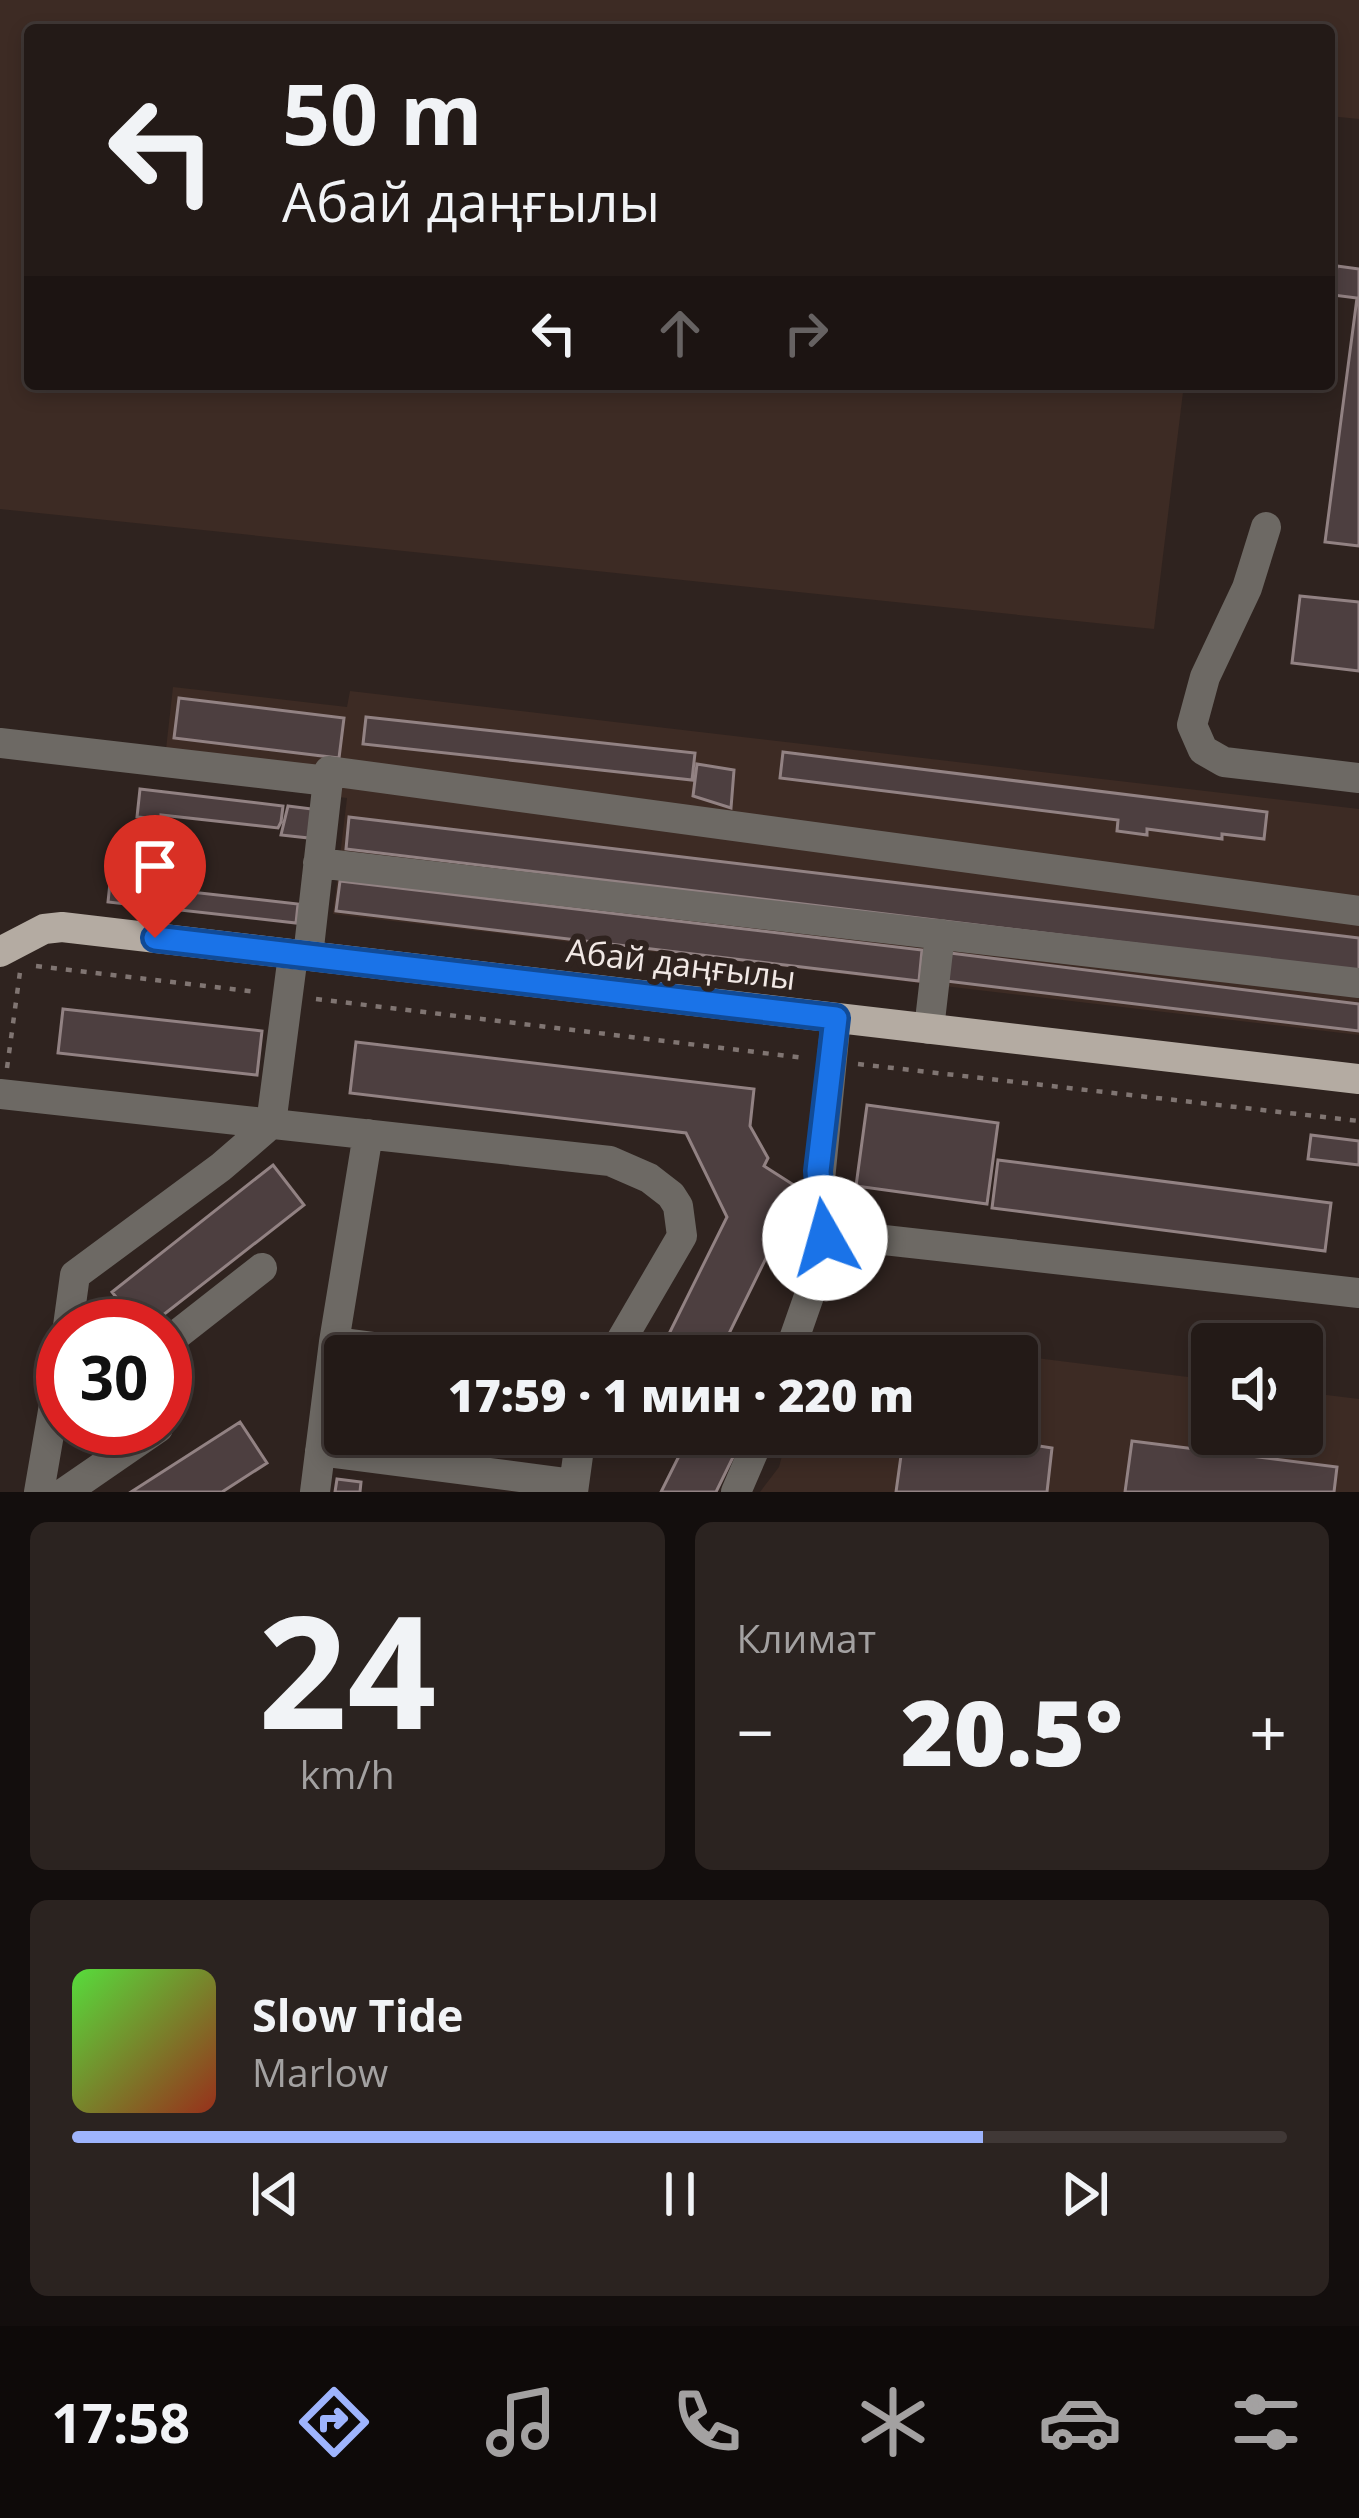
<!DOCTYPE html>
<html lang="ru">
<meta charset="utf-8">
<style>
:root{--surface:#231a17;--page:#2b2320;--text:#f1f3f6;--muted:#a3a1a1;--line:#403836;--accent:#9eb4fd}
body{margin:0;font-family:"Open Sans",sans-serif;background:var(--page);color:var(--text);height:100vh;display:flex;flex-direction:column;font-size:45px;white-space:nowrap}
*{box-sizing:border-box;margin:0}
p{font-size:39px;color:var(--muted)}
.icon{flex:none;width:66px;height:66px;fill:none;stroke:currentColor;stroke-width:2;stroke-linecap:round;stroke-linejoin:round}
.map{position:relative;height:1492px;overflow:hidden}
.panel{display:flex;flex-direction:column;gap:30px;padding:30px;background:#130e0d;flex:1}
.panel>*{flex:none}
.hud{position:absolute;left:24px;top:24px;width:1311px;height:366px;border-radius:12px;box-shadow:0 6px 18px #0003,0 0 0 3px var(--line);background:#231a17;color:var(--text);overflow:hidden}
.controls{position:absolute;left:1191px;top:1323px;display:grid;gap:24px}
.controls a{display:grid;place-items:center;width:132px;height:132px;border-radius:12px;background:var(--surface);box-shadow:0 6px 18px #0003,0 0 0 3px var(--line);font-size:60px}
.speed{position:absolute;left:36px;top:1299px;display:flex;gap:24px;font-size:60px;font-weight:700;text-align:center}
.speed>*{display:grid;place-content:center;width:156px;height:156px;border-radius:50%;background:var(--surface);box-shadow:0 6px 18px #0003,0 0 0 3px var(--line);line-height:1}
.speed .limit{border:18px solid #d22;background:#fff;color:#111}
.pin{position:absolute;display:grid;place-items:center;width:102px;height:102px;color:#fff;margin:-123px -51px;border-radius:50% 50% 50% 0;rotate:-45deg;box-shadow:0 0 12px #0007}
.pin .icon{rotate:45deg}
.me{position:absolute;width:132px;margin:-66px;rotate:353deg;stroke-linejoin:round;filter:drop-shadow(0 0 9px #0008)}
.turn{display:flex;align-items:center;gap:42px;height:252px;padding:0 60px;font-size:54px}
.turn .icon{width:156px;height:156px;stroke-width:2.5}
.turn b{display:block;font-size:84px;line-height:102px}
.lanes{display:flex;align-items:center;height:114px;padding:0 60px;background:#0003;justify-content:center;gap:60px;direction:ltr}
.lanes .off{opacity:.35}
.big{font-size:90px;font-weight:800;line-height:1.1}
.panel .widget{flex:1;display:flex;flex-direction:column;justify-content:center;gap:18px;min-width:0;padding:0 42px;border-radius:18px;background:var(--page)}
.panel .dial{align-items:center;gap:0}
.dial b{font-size:156px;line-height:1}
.song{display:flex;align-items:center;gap:36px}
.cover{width:144px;height:144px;border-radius:18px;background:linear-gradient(135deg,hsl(110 70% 55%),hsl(10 70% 35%))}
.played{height:12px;border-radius:6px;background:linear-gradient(90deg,var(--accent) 75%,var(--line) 75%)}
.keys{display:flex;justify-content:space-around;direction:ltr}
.heat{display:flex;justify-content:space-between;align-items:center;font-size:66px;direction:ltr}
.panel .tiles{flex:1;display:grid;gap:30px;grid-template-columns:1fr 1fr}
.widget:last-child{grid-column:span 2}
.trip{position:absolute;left:324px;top:1335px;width:714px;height:120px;border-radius:12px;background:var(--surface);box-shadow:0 6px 18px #0003,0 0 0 3px var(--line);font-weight:800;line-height:120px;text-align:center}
.menu{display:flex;height:192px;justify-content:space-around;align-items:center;background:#0e0a09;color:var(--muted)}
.menu .icon{width:84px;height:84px}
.menu .current{color:var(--accent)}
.menu b{font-size:54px;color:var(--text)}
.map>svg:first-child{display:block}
</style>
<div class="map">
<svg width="1359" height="1492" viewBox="0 0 1359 1492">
<rect width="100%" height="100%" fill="#2f231f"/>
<path fill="#3d2b24" d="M0 0H1359V119L1329 116V30H30V384H1184L1154 629 0 509Z
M173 687 347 707 350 691 1359 809V1035L333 914 347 798 163 776Z
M829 1332 1212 1380V1434H1302V1392L1359 1399V1492H760L779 1467 788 1434H1017V1356H809L812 1344Z"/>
<path fill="#4d3f40" stroke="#928283" stroke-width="3" d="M1337 266 1359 269V546L1325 542 1357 298 1333 295Z
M1300 596 1359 602V671L1292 663Z
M179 698 344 718 339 758 174 738Z
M366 717 695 753 692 780 363 744Z
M783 752 1267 812 1264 839 1222 834V839L1147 829V835L1117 831 1118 820 780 778Z
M697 764 734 770 731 808 693 796Z
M140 789 283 806 281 822 278 828 161 815V819L137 817Z
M288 806 312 809 309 838 281 835Z
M349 817 1359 938V971L346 849Z
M340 881 922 950 919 981 336 911Z
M110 883 298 904 296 923 108 902Z
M950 953 1359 1004V1031L946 981Z
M63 1009 262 1031 257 1075 58 1053Z
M356 1042 754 1089 750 1126 768 1158 764 1166 800 1189 718 1356H658L727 1217 686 1133 350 1093Z
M867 1105 998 1123 987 1204 856 1186Z
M1311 1135 1359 1141V1165L1308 1159Z
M998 1160 1331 1203 1325 1251 992 1208Z
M273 1165 304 1205 149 1326H139L112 1292Z
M240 1422 267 1463 222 1492H131Z
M690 1434H711L738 1447 716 1492H661Z
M904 1434 1007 1443 1008 1434 1020 1436V1443L1052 1448 1047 1492H896Z
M1132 1441 1337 1467 1334 1492H1125Z
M337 1479 361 1482 360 1492H335Z"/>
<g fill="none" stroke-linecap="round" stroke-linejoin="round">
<path stroke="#807572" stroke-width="4.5" stroke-dasharray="6 9" stroke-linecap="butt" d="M36 966 257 992
M316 999 805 1058
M858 1064 1359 1121
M7 1068 20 972"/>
<path stroke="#6d6964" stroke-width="30" d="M1266 527 1247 588 1205 677 1192 725 1203 750 1224 762 1359 778
M0 743 328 781
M318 863 1359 983
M308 956 329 771 1359 911
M836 1018 819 1190 828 1211 857 1237 1359 1293
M929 1029 940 934
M0 1094 610 1161 649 1178 671 1195 678 1206 682 1236 612 1356
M68 1326 75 1275 221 1167 271 1124 293 955
M334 1342 442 1356
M165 1344 262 1268
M788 1356 822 1259 828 1211
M320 1451 574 1484
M39 1492 63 1353
M65 1492 158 1428
M315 1492 334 1342 368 1134
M573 1492 581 1434
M736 1492 761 1434"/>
<path stroke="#b4aba2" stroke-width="30" d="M0 952 44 929 62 927 1359 1079"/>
</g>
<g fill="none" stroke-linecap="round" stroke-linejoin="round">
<defs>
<path id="route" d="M155 938 836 1018 818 1171C819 1195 828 1213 825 1238"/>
</defs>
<use href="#route" stroke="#114b97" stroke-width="30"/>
<use href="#route" stroke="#1a73e8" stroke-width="21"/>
</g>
<g text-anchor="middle" stroke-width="12" stroke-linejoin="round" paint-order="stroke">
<g font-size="33" fill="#f1e8e5" stroke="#2f231f">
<text transform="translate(681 964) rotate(7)" y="12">Абай даңғылы</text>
</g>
</g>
</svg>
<div class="controls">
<a><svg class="icon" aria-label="sound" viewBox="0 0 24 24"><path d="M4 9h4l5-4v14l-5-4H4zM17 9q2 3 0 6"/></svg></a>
</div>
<div class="speed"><div class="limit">30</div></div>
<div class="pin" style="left:155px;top:938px;background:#d93025"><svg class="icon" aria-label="arrive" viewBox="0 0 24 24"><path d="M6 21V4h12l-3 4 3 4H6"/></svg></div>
<svg class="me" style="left:825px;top:1238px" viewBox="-20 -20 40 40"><circle r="19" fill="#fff"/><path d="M0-13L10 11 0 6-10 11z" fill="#1a73e8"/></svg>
<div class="trip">17:59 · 1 мин · 220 m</div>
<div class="hud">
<div class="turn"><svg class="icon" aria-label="left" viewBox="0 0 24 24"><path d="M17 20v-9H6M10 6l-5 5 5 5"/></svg><div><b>50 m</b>Абай даңғылы</div></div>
<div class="lanes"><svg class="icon" aria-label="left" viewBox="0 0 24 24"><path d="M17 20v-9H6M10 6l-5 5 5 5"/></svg><svg class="icon off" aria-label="ahead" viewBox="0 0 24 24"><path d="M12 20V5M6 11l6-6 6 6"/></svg><svg class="icon off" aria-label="right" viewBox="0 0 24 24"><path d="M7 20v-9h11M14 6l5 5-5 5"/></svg></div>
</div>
</div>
<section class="panel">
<div class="tiles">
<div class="widget dial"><b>24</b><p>km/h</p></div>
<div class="widget"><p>Климат</p>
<div class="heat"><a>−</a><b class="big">20.5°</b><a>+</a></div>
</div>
<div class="widget">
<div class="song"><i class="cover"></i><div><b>Slow Tide</b><p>Marlow</p></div></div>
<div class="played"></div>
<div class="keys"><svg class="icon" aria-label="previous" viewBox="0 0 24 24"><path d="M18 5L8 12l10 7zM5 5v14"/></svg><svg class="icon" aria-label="pause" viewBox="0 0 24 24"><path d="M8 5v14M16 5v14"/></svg><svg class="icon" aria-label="next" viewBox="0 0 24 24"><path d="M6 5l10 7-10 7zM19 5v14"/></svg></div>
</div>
</div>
</section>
<nav class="menu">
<b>17:58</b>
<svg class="icon current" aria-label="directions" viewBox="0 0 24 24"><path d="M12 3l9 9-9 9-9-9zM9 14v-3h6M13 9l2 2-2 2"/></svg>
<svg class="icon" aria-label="music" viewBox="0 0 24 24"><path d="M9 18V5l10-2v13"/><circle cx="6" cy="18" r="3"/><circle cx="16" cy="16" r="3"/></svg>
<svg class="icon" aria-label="phone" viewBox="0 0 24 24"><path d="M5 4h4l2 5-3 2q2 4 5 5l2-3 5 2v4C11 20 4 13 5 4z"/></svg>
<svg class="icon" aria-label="climate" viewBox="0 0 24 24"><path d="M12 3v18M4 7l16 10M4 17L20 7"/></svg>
<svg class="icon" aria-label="car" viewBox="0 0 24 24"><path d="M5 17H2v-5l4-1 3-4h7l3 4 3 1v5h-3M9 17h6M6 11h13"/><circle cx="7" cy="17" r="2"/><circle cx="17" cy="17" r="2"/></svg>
<svg class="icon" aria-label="filters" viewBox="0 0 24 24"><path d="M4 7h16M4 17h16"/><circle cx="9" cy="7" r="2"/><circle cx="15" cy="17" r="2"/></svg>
</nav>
